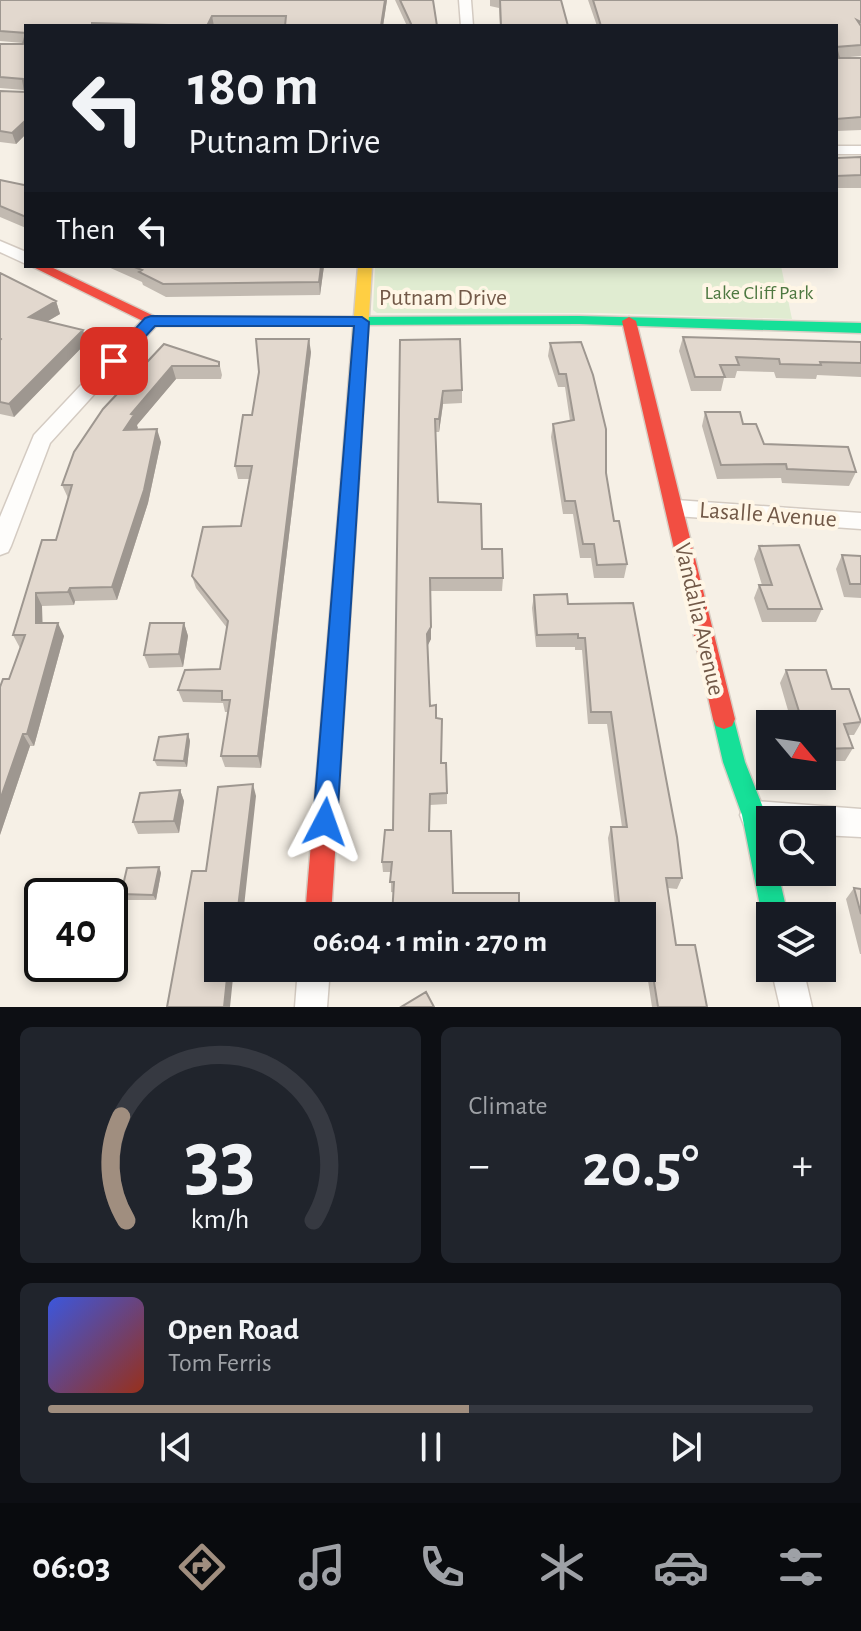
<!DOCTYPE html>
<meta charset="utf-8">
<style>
:root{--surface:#171b24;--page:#20242c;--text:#f1f3f6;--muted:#9ea1a6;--line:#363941;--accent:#a08e7f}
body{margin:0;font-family:"Alegreya Sans",sans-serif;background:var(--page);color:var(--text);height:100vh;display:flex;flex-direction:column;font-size:30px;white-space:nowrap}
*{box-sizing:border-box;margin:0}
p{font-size:26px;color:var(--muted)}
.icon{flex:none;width:44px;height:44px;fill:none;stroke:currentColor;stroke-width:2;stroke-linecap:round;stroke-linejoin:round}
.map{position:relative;height:1007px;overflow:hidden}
.panel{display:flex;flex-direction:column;gap:20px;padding:20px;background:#0d0f14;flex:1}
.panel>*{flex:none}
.hud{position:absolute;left:24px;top:24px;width:814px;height:244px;border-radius:0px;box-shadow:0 4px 12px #0003;background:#171b24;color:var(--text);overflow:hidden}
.needle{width:52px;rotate:119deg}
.buttons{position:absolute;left:756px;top:710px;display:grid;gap:16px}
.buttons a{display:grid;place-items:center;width:80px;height:80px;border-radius:0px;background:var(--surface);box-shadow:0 4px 12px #0003;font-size:40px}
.speed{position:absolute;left:24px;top:878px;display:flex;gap:16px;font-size:40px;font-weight:700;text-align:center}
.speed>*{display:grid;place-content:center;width:104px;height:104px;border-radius:50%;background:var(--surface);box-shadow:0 4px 12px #0003;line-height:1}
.speed .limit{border:4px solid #111;border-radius:12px;background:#fff;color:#111}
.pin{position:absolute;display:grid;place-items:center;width:68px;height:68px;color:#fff;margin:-34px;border-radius:16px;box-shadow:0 4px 12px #0006}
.me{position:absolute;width:88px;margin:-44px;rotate:4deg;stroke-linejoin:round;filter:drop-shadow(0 0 6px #0008)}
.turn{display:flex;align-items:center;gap:28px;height:168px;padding:0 32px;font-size:36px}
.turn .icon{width:104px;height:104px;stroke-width:2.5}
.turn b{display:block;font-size:56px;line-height:68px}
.then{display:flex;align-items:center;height:76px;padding:0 32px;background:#0003;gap:16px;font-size:30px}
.big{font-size:60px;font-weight:700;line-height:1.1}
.panel .widget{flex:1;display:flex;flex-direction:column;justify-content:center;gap:12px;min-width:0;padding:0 28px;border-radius:12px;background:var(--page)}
.panel .dial{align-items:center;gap:0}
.dial svg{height:208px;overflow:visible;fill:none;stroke:var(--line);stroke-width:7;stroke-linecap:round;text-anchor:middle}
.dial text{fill:var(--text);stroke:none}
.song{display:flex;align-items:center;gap:24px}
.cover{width:96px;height:96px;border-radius:12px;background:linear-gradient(135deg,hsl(230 70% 55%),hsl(10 70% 35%))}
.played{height:8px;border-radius:4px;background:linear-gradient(90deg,var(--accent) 55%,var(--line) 55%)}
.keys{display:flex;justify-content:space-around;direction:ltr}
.heat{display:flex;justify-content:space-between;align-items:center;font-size:44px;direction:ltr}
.panel .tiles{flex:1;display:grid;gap:20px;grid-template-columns:1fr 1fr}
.widget:last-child{grid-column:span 2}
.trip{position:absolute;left:204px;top:902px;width:452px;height:80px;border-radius:0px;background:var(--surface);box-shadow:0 4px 12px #0003;font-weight:700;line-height:80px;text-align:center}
.tab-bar{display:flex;height:128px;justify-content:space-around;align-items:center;background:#090b0e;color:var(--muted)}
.tab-bar .icon{width:56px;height:56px}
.tab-bar .selected{color:var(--accent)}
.tab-bar b{font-size:36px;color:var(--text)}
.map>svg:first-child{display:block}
</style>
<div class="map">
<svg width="861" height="1007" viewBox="0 0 861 1007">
<rect width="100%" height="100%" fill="#f6f0e6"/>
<path fill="#e0ecd1" d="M375 266H781L792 319 599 313H377L373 310Z"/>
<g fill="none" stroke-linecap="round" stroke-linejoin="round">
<defs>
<path id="street" d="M459 0H471L473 26H461Z
M836 146H861V154H836Z
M0 241 26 252V264L0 252Z
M151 316 157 317V325L50 443 11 546 8 552 0 555V517L34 435 145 317Z
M676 500 861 513V529L676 516 665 508Z
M754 801 861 809V837L822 835V820H770V830L744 825 740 815 744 805Z
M298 968H330L327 1007H295Z
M771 968H803L812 1007H780Z"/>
<path id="fast" d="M579 316 861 323V333L579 324 353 325 346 321 353 317Z
M724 709 732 712 745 762 766 815 770 835V872H778L788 916H770V926L762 916 742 815 723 762 713 719 716 712Z"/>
<path id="slow" d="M358 266H372L359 479 350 485 341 479Z"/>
<path id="jam" d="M31 266H49L156 317H353L360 321 353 325 153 326Z
M629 317 636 321 735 719 732 726 724 729 716 726 713 719 622 321Z
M350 473 359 479 331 916H305L341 479Z"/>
</defs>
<use href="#street" stroke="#d4cbc2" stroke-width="3"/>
<use href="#fast" stroke="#d6cdc3" stroke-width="3"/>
<use href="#slow" stroke="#d6cdc3" stroke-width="3"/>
<use href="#jam" stroke="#d6cdc3" stroke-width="3"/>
<use href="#street" fill="#fefdfb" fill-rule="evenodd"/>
<use href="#fast" fill="#16e098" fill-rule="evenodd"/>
<use href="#slow" fill="#ffcf43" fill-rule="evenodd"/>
<use href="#jam" fill="#f24e42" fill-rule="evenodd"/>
</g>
<path fill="#c2bab1" d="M0 0H387L383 26H26V134L16 144 0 142V91L25 92 24 90 0 88V44L23 43 0 41Z
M395 0H433L437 26H407Z
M490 0H561L568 26H500L499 8 490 6Z
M588 0H861V56L839 58H861V130L836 131V26H597Z
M861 157V188H836V158Z
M0 180 24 185 26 184V228L0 217Z
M106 266H324L320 295 166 297 143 285 142 282Z
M0 273 56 301 60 314 48 321 87 342 14 417 0 414Z
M683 337 861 342V377L817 375 816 379 776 378 774 372 737 371 735 378H724L721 391H691L679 351Z
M400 340 462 390V403L443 404 439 432H435L438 502 482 549 503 578 502 591H430L431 639 427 646 430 706 436 718 441 763 447 793V804L430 805V831L453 893 519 916 391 892V872H383L382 862 393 830Z
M581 342 606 473 614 521 627 564 624 578H594L591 558H580L573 514H563L551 437 553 424 570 421 565 387H558L548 356 550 343Z
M164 344 219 362 222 375 221 379H176L137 425V429L161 442 148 503 117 600 75 601 74 605 42 606V623L64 636 34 746H30L0 835 9 679 20 648 13 635 56 540 68 498 62 485Z
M311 352 261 768 225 767 221 756 228 712H225L223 703 183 702 178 690 220 669 227 628 196 588 192 576 241 526 250 479H238L235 466 252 415Z
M705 412 743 424 764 444 856 472 849 486 782 483 781 478 717 479 702 426Z
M759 546 822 609 816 622H762L754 598 759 585H762L754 559Z
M842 555 860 556 861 555V598L844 597 836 569Z
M534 595 568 604 633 603 682 878 677 889 668 888 676 945 707 1007H652L642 941V916H616L608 838 611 827H622L607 724H588L582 650H575V647H536L532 608Z
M184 623 188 636 183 667 149 668 144 655Z
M786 670 832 689 861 723 854 735H848L853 748 845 761H822V724H792L780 683Z
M188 734 190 741 187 767 157 766 154 760Z
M180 790 184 801 179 833 138 834 133 822Z
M159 867 161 873 156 900H124L121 894Z
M854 888 861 889V954H860L846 899Z
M390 968H431V969H390Z"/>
<path fill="#9e9790" d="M385 0H387L383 26H381Z
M212 16 214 26H207Z
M26 120V134L16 144 12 133Z
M321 266H324L320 295 319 282Z
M56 301 60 314 34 329 29 317Z
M83 330 87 342 14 417 9 404Z
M309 339 311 352 261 768 258 756Z
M172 366 176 379 137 425 138 428 128 443 124 430 131 414Z
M443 391V404L439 432V419Z
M157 429 161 442 148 503 117 600 112 587Z
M70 588 75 601 74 605 68 592Z
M36 593 42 606 43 636 36 623Z
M58 623 64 636 34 746 27 734Z
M184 623 188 636 183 667 179 654Z
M431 627V639L427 647V634Z
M23 734 30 746 0 835V800Z
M188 734 190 741 187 767 184 761Z
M253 784 256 796 243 916H237Z
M180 790 184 801 179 833 174 821Z
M159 867 161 873 156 900 153 895Z
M228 968H234L230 1007H224Z"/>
<path fill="#e2d8ce" stroke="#9e9790" stroke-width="2" d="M0 0H385L381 26H285L286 16H212L207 26 92 23V26H26V120L12 133 0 131V91L25 92 23 79 0 77V44H23L26 33 0 31Z
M400 0H433L437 26H412Z
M500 0H561L568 26H501Z
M593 0H861V22L857 20 861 26V45L836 47 839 58H861V117L836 119V26H601Z
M861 157V175L836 176V158Z
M0 180 24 185 26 184V217L0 206Z
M132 266H321L319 282 163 284 139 272 142 270Z
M0 273 56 301 29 317 83 330 9 404 0 402V340L1 339 0 338Z
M683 337 861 342V363L820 362 821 365 780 364 779 359 736 357 739 365H720L725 377H695Z
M256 339H309L258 756H221L230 700H222V691L178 690 185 670 220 669 228 621 192 576 203 527 241 526 252 466H235L243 415H252L259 372Z
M460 339 462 390 443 391 439 419H435L438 502 481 504 482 549H502L503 578H430L431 627 427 634 430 706 436 705V718L442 719 441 763H446L447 793 430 794 429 831H451L453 893H519V916H392L394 882H390L392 862H382L385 830H393L400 340Z
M581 342 593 375 606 429V473L614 521H619L627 564 597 565 594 544H583L575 501H565L553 424 574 420 566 374H559L550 343Z
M164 344 219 362V366H172L131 414 134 415 124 430 157 429 144 490 112 587 70 588 68 592 36 593V623H58L27 734H23L0 800V687L3 679H9L25 635H13L42 540H56L72 485H62L74 452 103 409Z
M705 412H740L743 424H756L764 444 848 447 856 472 787 469 786 464 721 465Z
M799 545 822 609H768L759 585H772L759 546Z
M842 555 861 556V584H850Z
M567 594 568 604 633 603 677 837 682 878H666L676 945H695L707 1007H658L643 912 620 911 611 827H627L611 712H591L585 638H578V634L537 635 534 595Z
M150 623H184L179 654 144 655Z
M786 670H826L832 689H849L861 722 844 724 853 748 822 749V724H803Z
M188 734 184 761 154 760 159 737Z
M253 784 237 916H218V968H228L224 1007H167L192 871H206L218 787Z
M180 790 174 821 133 822 140 793Z
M159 867 153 895 121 894 127 868Z
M854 888 861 889V914Z
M426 992 434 1007H401Z"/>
<path fill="#1a73e8" stroke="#114b97" stroke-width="2" d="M362 317 369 322 337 822 333 830 325 834 316 830 313 822 354 326H155L120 364 114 366 106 361 145 318 151 316Z"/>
<g text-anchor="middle" stroke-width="8" stroke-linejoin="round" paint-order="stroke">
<g font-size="20" fill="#4e7841" stroke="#fff6e6">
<text x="759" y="299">Lake Cliff Park</text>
</g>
<g font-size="24" fill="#725948" stroke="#fff6e6">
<text x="443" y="305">Putnam Drive</text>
<text transform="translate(768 514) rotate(4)" y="8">Lasalle Avenue</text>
<text transform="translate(700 619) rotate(77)" y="8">Vandalia Avenue</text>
</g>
</g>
</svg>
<div class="buttons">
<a><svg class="needle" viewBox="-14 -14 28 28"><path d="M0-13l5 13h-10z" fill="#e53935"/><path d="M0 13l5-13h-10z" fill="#9ea1a6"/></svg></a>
<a><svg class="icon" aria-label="search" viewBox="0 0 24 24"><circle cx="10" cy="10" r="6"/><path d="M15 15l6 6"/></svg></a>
<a><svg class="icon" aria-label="layers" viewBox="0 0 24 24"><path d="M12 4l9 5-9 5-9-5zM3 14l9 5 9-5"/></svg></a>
</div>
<div class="speed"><div class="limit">40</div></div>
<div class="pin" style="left:114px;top:361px;background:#d93025"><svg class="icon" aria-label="arrive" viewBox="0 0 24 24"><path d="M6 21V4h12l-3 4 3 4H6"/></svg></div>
<svg class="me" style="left:325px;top:822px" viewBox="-20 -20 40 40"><path d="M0-17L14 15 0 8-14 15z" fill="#1a73e8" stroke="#fff" stroke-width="4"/></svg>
<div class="trip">06:04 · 1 min · 270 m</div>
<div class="hud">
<div class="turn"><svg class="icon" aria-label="left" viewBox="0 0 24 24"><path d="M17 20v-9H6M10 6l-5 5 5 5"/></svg><div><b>180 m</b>Putnam Drive</div></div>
<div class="then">Then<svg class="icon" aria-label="left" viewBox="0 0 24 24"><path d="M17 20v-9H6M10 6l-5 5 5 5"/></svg></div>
</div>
</div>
<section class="panel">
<div class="tiles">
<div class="widget dial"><svg viewBox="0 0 100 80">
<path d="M14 69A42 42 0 1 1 86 69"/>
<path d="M14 69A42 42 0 0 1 12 29" stroke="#a08e7f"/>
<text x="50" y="56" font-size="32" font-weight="700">33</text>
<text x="50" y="72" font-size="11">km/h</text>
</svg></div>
<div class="widget"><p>Climate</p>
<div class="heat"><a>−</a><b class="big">20.5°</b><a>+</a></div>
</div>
<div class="widget">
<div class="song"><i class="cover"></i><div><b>Open Road</b><p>Tom Ferris</p></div></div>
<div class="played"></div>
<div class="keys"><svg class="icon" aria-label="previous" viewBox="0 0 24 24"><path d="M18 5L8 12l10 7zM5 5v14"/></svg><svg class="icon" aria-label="pause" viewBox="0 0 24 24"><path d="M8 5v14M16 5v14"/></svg><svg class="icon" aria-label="next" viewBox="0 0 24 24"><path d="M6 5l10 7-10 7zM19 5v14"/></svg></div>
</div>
</div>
</section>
<nav class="tab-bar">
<b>06:03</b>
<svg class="icon selected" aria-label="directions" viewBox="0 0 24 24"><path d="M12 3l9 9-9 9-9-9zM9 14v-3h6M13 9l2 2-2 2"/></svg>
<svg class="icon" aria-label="music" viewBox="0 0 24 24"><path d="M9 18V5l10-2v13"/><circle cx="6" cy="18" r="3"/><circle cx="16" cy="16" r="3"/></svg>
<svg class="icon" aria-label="phone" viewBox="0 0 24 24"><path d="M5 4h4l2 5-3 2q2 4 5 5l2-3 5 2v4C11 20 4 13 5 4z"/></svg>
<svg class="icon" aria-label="climate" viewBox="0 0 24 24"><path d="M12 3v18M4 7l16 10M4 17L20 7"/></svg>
<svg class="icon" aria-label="car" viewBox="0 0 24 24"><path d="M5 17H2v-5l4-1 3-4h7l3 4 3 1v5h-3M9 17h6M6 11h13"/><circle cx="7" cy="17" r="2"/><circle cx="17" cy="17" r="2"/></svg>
<svg class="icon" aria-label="filters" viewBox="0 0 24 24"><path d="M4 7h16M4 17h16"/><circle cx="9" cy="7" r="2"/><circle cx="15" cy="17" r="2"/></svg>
</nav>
